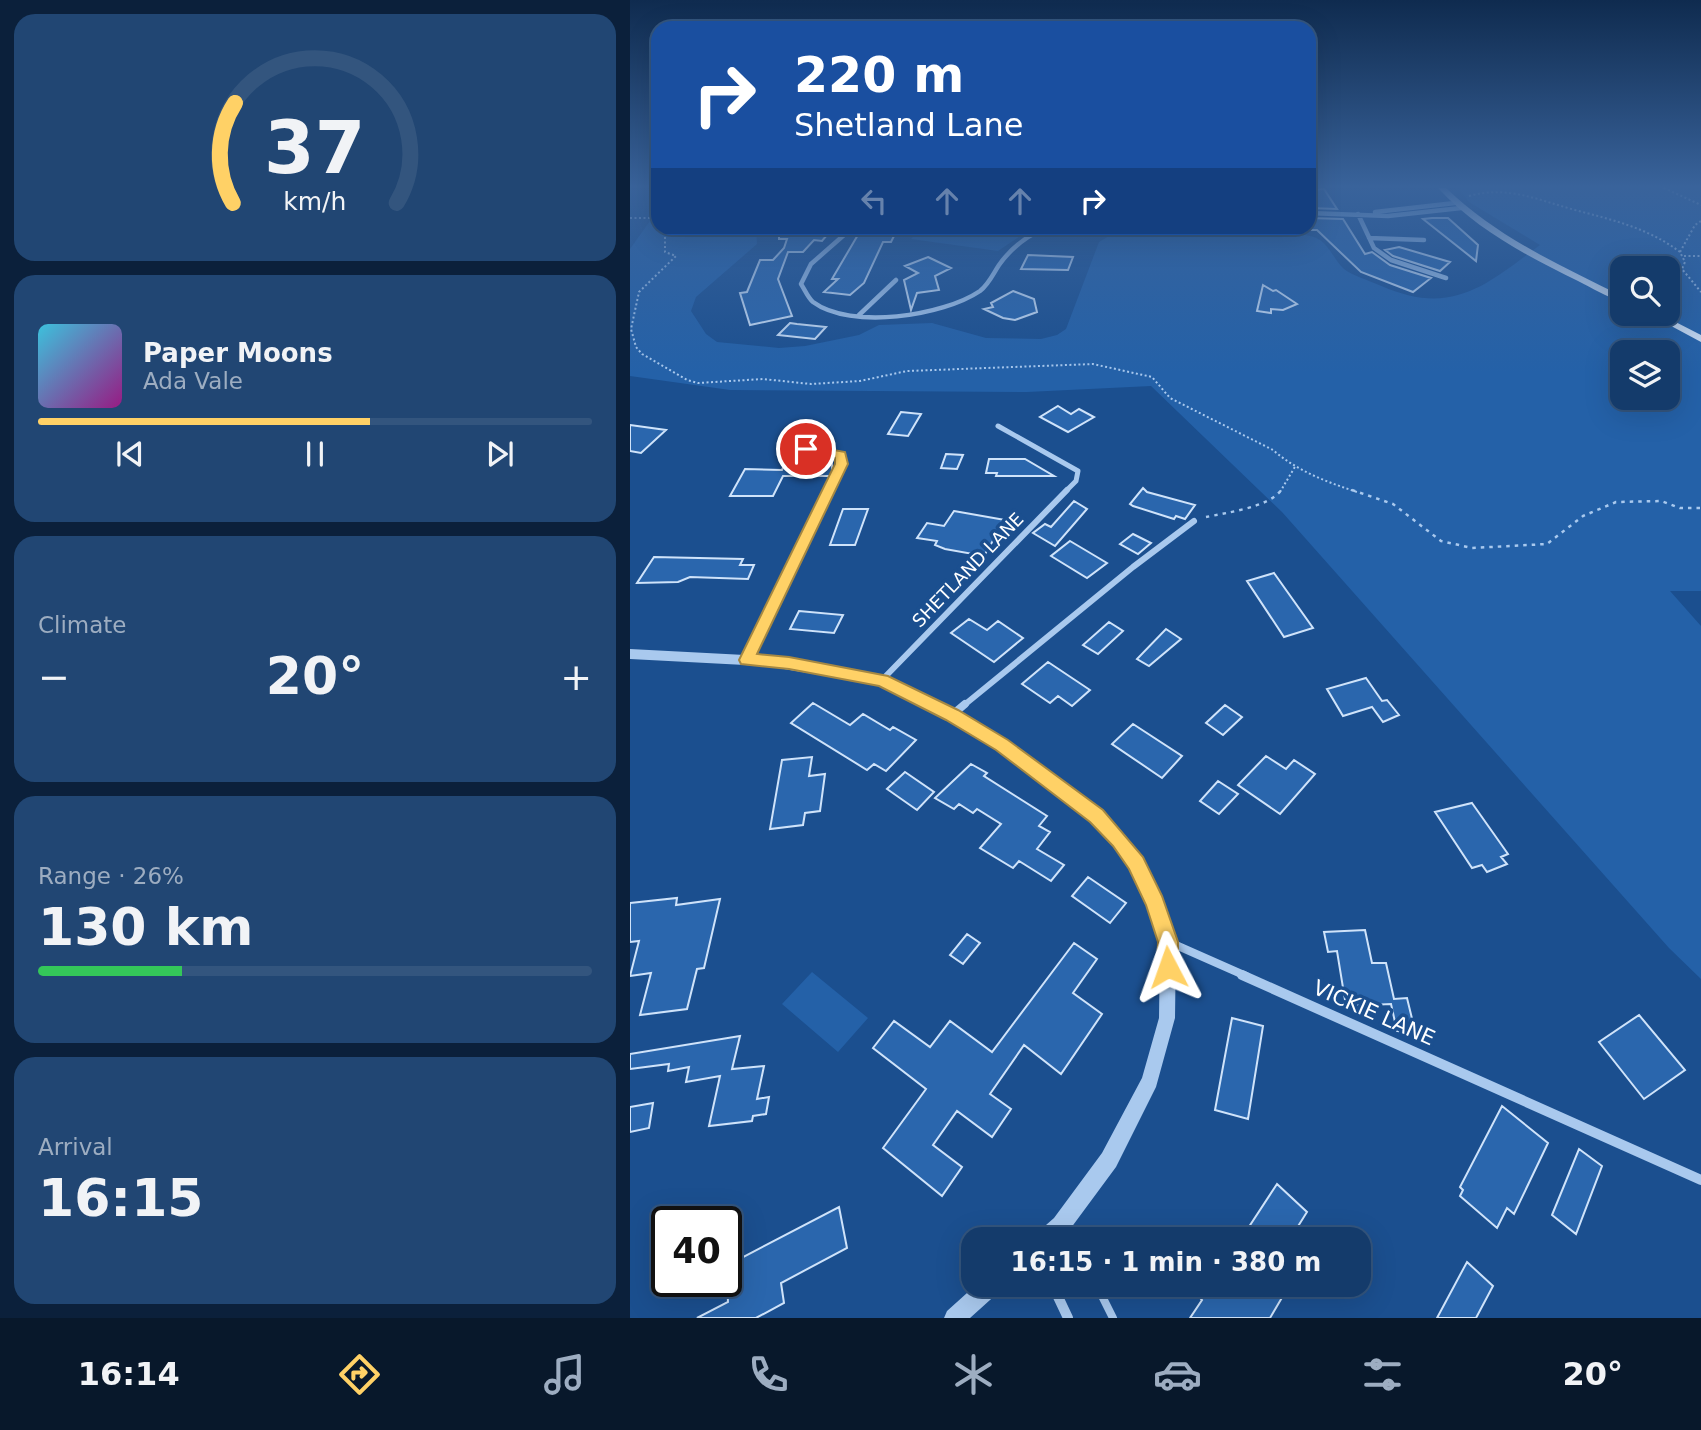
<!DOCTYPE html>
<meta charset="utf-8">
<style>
:root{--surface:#143b6b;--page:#214673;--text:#f1f3f6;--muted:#9dadc1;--line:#33557e;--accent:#ffd166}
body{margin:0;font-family:"DejaVu Sans",sans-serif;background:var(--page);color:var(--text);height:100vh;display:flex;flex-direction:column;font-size:26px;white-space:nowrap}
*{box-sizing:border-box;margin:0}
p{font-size:23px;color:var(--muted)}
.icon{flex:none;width:38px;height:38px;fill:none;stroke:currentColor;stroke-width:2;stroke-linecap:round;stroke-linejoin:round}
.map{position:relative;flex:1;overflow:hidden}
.side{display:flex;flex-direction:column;gap:14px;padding:14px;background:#0b203b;width:630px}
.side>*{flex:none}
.hud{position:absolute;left:21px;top:21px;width:665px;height:214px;border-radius:21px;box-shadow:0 7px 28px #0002,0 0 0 2px var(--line);background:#1a4fa0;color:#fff;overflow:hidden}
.buttons{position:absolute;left:980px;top:256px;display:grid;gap:14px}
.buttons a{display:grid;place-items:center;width:70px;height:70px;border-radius:14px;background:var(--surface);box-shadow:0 7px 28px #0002,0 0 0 2px var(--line);font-size:35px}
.speed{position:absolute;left:21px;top:1206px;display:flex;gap:14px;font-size:35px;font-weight:700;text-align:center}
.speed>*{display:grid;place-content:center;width:91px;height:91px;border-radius:50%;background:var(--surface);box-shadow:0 7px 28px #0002,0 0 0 2px var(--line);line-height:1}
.speed .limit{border:4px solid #111;border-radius:10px;background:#fff;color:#111}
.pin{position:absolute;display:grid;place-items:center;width:60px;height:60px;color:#fff;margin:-30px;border:4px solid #fff;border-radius:50%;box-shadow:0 2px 7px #0007}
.me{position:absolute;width:77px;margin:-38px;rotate:356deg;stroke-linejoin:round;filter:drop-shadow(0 0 5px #0008)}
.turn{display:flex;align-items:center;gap:24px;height:147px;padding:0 28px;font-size:32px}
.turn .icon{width:91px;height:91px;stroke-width:2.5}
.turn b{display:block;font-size:49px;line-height:60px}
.lanes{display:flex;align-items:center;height:66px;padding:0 28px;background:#0003;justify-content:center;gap:35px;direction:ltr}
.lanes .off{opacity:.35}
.big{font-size:52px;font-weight:800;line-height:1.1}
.side .card{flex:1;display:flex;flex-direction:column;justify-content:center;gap:10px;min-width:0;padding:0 24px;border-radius:21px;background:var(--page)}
.side .dial{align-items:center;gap:0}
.dial svg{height:182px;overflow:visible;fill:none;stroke:var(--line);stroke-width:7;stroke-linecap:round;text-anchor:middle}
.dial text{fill:var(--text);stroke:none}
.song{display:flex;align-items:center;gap:21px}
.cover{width:84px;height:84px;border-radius:10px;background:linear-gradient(135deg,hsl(190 70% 55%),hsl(310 70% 35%))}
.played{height:7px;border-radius:4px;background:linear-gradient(90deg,var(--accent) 60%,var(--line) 60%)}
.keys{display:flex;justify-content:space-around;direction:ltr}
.heat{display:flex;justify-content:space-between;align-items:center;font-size:38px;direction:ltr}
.charge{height:10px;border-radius:5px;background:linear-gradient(90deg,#34c759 26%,var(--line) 0)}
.trip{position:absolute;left:331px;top:1227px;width:410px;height:70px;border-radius:21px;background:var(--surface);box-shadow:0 7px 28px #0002,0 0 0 2px var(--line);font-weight:800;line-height:70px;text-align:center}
.menu{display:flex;height:112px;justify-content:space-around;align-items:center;background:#08182b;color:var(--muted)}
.menu .icon{width:49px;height:49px}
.menu .current{color:var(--accent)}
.menu b{font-size:32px;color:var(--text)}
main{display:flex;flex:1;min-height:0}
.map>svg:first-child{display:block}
</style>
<main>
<section class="side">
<div class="card dial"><svg viewBox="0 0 100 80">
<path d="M14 69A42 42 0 1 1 86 69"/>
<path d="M14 69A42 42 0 0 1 15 25" stroke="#ffd166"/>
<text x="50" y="56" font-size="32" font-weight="700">37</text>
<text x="50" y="72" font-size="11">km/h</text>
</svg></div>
<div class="card">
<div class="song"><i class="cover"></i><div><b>Paper Moons</b><p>Ada Vale</p></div></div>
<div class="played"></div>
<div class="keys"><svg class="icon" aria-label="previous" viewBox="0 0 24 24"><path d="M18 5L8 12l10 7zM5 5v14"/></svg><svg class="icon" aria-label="pause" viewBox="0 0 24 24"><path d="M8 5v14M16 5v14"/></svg><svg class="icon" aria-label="next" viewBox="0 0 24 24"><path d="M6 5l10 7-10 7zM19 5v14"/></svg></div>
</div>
<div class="card"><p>Climate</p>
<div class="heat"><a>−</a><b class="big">20°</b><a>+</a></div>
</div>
<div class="card"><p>Range · 26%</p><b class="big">130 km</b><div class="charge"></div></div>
<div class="card"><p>Arrival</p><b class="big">16:15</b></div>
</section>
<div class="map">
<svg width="1071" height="1318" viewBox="0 0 1071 1318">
<rect width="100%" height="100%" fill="#1b4f8f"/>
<path fill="#2461a8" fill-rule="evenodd" d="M828 188H1071V591H1040L1071 626V979L1039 948 652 512 521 386 397 392 100 390 0 376V249L20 221 28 192V228H126L127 244 66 297 61 311 76 334 87 342 149 348 175 346 229 335 249 325 302 323 356 338 411 339 427 335 436 329 469 242 493 228H650C662 237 678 232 690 240 700 247 705 261 714 269 723 276 738 280 749 285 821 317 854 287 910 245L839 202ZM992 268H1038V313H992ZM992 352H1038V397H992Z
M292 228H402L368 251 281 239Z
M182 972 238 1018 208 1052 152 1004Z"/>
<path fill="#2a66ad" stroke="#cfe3fa" stroke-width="2" d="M694 189 707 209 679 208V190Z
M679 218 713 219 735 254 742 252 760 265 801 278 783 292 731 272 687 230H679Z
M802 218H818L848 245 846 261 793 219Z
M149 228H203L192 241 184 240 173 252H158L148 279 162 316 120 325 110 293 117 292 130 260H143L154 248 157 239H149Z
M232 228H268L261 242H253L234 283 220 295 194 292 208 279H202Z
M769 247 820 262 810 271 763 256 755 250Z
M398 255 443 257 438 270 391 269Z
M298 257 321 268 305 276 309 290 287 293 281 310 274 280 288 273 275 266Z
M633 285 643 291 646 290 667 304 653 310 641 309V313L627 311Z
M383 291 404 299 407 312 385 320 373 318 354 309 363 307 361 303Z
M160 323 167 324 196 327 185 339 148 335Z
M428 406 441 414 449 409 464 417 438 432 410 417Z
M271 412 291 414 278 436 258 434Z
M0 425 36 430 11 453 0 451Z
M316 454 333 455 327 469 311 468Z
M359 459H395L424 476H366L367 473H356Z
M155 463H202V476H153L143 496H100L115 469 152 470Z
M513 488 517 492 565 505 555 519 546 516 544 519 503 506 500 504Z
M444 501 457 509 425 546 403 533 415 524 421 527Z
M213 509H238L225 545H200Z
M324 511 375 520 354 556 315 549 305 545 307 541 287 538 297 523 314 526Z
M503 534 521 543 508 554 490 544Z
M440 541 477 563 457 578 421 556Z
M24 557 113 559 110 565H124L118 579 60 577 48 582 7 583Z
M644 573 683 628 654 637 617 581Z
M169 611 213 615 204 633 160 629Z
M339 619 357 630 368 621 393 638 364 662 321 633Z
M479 622 493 631 468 654 453 645Z
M536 629 551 639 519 666 507 659Z
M418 662 460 690 442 706 428 696 420 703 392 684Z
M736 678 752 701 757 700 769 715 753 722 742 707 713 716 697 689Z
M183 703 220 725 233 714 260 730 263 727 286 740 256 771 244 764 237 770 161 723Z
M595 705 612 717 593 735 576 723Z
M503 724 552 756 532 778 482 744Z
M636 756 656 769 664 760 685 774 650 814 608 785Z
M182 757 179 776 195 774 190 811 175 813 173 825 140 829 152 760Z
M341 764 357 773 354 776 417 816 409 826 420 832 407 849 434 865 421 881 389 861 383 868 350 848 371 824 347 809 343 813 329 804 324 809 305 798Z
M275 772 304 792 287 810 257 789Z
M588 781 608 794 589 814 570 801Z
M842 803 878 854 871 857 877 864 857 872 852 865 842 868 805 812Z
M458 877 496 903 480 923 442 896Z
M47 898 46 905 90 899 74 968 67 969 57 1009 10 1015 21 973 0 976 9 941 0 942V903Z
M735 930 742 963H756L764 999 777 998 786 1035 767 1031 761 1004 716 1006 707 951 698 952 694 932Z
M337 934 350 943 333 964 320 955Z
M444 943 467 959 443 993 472 1014 431 1074 394 1045 360 1094 381 1109 362 1137 327 1111 303 1145 332 1167 312 1196 253 1148 296 1089 243 1048 264 1021 300 1047 320 1021 362 1052Z
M1009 1015 1055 1070 1014 1099 969 1042Z
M602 1018 633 1026 618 1119 585 1110Z
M110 1036 102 1069 134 1066 127 1099 139 1097 136 1114 123 1116 122 1121 79 1126 90 1076 56 1082 59 1067 38 1071 39 1064 0 1069V1054Z
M23 1103 19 1128 0 1132V1107Z
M872 1106 918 1143 884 1214 877 1208 867 1228 830 1196 833 1190 830 1187Z
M949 1149 972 1166 946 1234 922 1215Z
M647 1184 677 1212 660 1239H611Z
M209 1207 217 1248 151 1283 154 1303 126 1318H67L98 1302 96 1266Z
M837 1262 863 1286 846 1318H807Z
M558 1284H660L640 1318H560L572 1300Z"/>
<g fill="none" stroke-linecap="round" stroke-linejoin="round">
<path stroke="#a9c9ee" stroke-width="2" stroke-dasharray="2 2.5" stroke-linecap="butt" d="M1034 188 1071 205
M839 196C877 185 908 200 945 210 983 220 1018 228 1050 252
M0 218H28
M1071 221 1065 225 1050 252 1055 262 1052 269 1071 292
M35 228V252L46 256 9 292 1 329 6 347 12 354 57 380 68 383 133 379 181 384 230 381 277 371 463 364 522 377 540 398 643 450C667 471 697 482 727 492
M1054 256H1071
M650 492 666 465"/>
<path stroke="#a9c9ee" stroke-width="2.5" stroke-dasharray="3.5 5" stroke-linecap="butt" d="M722 490 763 504 811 541 842 548 917 544 953 516 986 502 1031 501 1050 508H1071
M576 517C595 513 640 507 651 490"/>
<path stroke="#a9c9ee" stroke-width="8" d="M466 1284 483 1318"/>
<path stroke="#a9c9ee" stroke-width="4.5" d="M745 212 825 203
M679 213 758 216 831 208
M728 214 744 248 761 260 816 278
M222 228 181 264 171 284C175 290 178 298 183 302 221 330 313 316 350 291 359 284 363 274 369 265 381 248 397 236 415 228
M739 238 794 240
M229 315 266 280"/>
<path stroke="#a9c9ee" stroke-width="5" d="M368 426 448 471 446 481 435 492
M150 445 211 455 207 478 200 492"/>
<path stroke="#a9c9ee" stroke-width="6" d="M117 660 201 490
M252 680 437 490
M333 706 503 567 564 521"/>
<path stroke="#a9c9ee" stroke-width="8" d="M322 715 335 704
M539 942 616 976"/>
<path stroke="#a9c9ee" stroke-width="10" d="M612 975 1071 1180
M422 1284 438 1318"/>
<path fill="#a9c9ee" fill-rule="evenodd" d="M0 649 136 656 256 677 327 711 377 741 471 812 495 835 511 858 530 898 546 942 545 1018 526 1087 486 1167 438 1232 430 1239H405L408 1232 424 1218 472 1153 512 1078 529 1018 530 942 518 904 501 868 485 845 461 820 367 749 317 719 250 685 136 666 0 659Z
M347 1284H373L370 1291 340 1318H314L317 1311Z"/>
<path fill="#d6e6fa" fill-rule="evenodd" d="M808 188H816C867 237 929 265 992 296V302C977 297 962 288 948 281 897 256 847 230 808 188Z
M1017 313H1028L1071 335V342Z"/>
</g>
<linearGradient id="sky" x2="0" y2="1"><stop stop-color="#0f2b4f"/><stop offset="0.5" stop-color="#39639b"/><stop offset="1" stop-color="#39639b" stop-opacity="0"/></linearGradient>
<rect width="1071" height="373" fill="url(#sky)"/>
<path fill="#ffd166" stroke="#a68842" stroke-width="2" d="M176 445 215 452 218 464 127 654 159 657 258 676 328 710 378 740 473 810 513 857 532 896 548 942V967L545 975 538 978 530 975 527 967 528 942 516 905 499 869 483 846 460 822 366 750 316 720 249 686 159 669 111 664 109 660 205 464V458L172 451 170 449Z"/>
<g text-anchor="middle" stroke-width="7" stroke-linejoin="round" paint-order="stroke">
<g font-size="18" fill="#fff" stroke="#1b4f8f">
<text transform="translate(338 570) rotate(-46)" y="6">SHETLAND LANE</text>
</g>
<g font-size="21" fill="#fff" stroke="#1b4f8f">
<text transform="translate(744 1013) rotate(24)" y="7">VICKIE LANE</text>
</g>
</g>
</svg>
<div class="buttons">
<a><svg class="icon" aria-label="search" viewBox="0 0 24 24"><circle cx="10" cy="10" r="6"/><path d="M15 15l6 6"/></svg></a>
<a><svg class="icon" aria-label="layers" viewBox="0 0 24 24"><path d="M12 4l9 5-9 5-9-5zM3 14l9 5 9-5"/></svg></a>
</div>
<div class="speed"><div class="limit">40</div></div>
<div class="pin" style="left:176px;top:449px;background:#d93025"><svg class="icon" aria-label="arrive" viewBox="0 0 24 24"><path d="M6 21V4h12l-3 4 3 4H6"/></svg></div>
<svg class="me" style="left:538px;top:967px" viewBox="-20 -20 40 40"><path d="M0-17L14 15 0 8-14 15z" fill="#ffd166" stroke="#fff" stroke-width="4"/></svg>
<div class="trip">16:15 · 1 min · 380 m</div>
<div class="hud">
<div class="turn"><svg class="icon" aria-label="right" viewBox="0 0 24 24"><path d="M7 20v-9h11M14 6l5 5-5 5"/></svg><div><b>220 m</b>Shetland Lane</div></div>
<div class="lanes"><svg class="icon off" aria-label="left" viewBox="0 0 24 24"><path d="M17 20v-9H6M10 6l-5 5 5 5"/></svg><svg class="icon off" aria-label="ahead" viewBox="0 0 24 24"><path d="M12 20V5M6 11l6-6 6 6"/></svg><svg class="icon off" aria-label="ahead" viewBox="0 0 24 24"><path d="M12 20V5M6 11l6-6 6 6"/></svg><svg class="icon" aria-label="right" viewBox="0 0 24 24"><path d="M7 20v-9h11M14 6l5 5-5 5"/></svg></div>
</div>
</div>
</main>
<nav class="menu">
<b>16:14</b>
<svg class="icon current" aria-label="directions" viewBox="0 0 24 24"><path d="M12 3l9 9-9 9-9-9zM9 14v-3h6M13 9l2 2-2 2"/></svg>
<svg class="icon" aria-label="music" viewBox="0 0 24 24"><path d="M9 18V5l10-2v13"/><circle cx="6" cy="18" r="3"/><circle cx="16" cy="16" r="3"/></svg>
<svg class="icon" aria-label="phone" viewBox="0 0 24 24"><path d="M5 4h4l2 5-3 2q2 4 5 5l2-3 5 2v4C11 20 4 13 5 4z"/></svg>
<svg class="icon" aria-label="climate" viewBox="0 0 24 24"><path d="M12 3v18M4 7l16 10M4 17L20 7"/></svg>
<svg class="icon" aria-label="car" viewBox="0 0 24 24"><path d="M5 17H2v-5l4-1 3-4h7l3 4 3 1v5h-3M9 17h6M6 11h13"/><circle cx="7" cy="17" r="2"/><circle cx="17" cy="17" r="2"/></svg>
<svg class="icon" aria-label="filters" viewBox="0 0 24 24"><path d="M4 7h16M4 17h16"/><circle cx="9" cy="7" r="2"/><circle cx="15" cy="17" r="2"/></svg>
<b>20°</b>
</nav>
